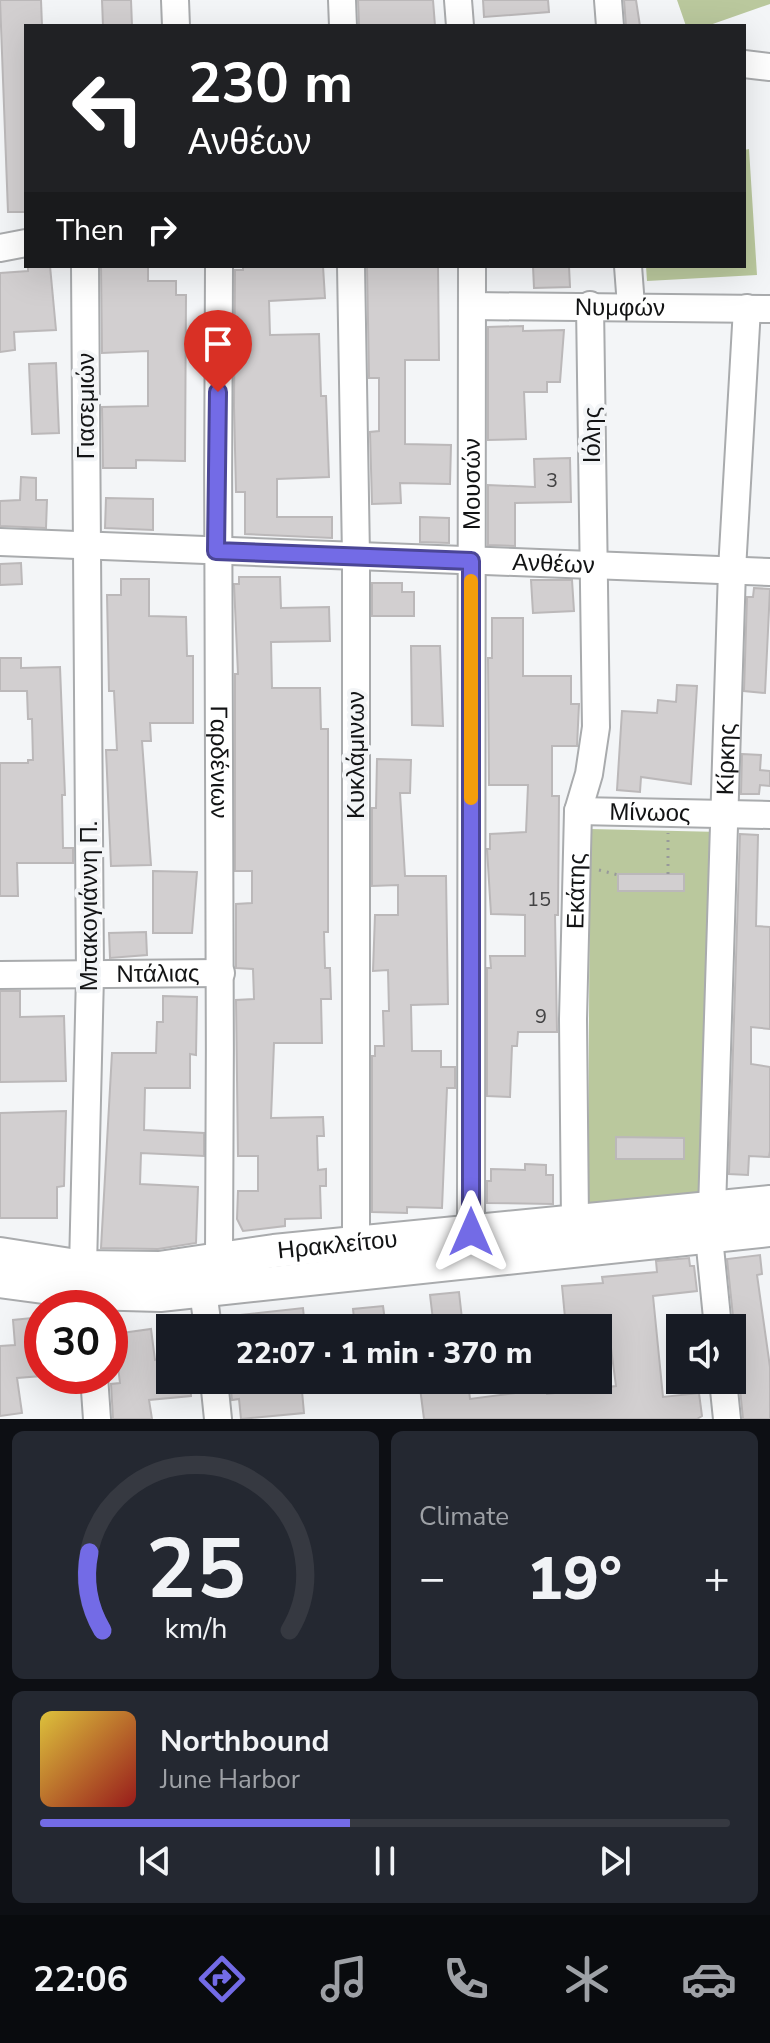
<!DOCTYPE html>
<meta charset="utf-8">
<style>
:root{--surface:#171b24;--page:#242831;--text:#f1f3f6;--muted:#9ea1a6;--line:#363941;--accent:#736be6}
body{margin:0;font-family:"Nunito Sans",sans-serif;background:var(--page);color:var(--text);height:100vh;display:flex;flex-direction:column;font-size:30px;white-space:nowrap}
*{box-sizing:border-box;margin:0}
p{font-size:26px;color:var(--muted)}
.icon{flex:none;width:44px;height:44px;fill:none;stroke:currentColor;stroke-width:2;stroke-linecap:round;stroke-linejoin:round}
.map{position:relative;height:1419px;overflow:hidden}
.sheet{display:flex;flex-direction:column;gap:12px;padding:12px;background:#0d0f14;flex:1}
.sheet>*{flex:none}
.guide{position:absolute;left:24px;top:24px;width:722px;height:244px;border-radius:0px;box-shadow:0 8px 32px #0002;background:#202124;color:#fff;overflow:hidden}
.fabs{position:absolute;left:666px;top:1314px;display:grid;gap:16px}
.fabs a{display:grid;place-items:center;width:80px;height:80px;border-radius:0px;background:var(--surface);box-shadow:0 8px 32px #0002;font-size:40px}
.speed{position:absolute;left:24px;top:1290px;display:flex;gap:16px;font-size:40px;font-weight:700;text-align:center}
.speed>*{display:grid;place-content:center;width:104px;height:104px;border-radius:50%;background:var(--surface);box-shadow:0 8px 32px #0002;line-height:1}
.speed .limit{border:12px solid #d22;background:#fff;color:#111}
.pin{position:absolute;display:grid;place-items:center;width:68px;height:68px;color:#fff;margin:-82px -34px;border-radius:50% 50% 50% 0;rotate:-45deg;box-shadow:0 0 8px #0007}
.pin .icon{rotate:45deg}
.me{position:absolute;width:88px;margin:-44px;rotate:0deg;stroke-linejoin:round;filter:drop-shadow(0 0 6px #0008)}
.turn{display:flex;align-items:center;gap:28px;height:168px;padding:0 32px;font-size:36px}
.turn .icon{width:104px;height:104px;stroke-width:2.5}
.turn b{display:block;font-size:56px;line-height:68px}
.then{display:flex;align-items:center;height:76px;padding:0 32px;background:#0003;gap:16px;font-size:30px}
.big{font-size:60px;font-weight:800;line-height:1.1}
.sheet .card{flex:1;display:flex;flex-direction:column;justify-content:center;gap:12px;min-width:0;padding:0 28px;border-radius:12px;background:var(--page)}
.sheet .dial{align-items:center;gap:0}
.dial svg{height:208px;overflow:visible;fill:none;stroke:var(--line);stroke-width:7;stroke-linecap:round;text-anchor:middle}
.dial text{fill:var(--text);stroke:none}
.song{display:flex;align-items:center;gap:24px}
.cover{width:96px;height:96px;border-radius:12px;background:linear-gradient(135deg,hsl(50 70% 55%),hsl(0 70% 35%))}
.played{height:8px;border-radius:4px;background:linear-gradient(90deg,var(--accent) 45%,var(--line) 45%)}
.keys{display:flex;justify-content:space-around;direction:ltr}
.heat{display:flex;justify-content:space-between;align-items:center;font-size:44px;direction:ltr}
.sheet .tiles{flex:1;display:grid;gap:12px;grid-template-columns:1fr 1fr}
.card:last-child{grid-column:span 2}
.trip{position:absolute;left:156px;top:1314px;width:456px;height:80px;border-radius:0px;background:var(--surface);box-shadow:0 8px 32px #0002;font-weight:800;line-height:80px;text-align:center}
.tabs{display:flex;height:128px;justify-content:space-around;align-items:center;background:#090b0e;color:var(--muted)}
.tabs .icon{width:56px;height:56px}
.tabs .selected{color:var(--accent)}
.tabs b{font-size:36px;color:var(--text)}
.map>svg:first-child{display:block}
</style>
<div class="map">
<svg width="770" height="1419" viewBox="0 0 770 1419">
<rect width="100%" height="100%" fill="#f3f5f7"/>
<path fill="#bac89d" d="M677 0H770V4L707 26H686Z
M749 149 757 275 647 281 646 266H744V150Z
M590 829 721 832 710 1199 588 1210Z"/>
<path fill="#d2cfd0" stroke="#bbb8b9" stroke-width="2" d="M0 0H41L42 26H26V212H8Z
M102 0H131L132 26H103Z
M358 0H433L435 26H359Z
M483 0H548L549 12 484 17Z
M624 0H636L640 26H626Z
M28 266H50L56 330 14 332 15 350 0 352V273L28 271Z
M101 266H148V281H176V295H186L185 461 136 460V468H103L102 407 148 406V351L102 353Z
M243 266H323L325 298 269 301 270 335 319 334 321 396H326L329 477 277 479V517H332V538L245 534V492H236L234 406 235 270H243Z
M367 266H438L439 360H405V444L451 445 450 484 400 483 401 503 372 504 370 432 379 431V378H369Z
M533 266H569L570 287 534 288Z
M523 326V331L564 330 560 382H547V392H524L526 439 488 440V327Z
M56 363 59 433 32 434 29 364Z
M570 458 571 502 515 503V546L488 545V485L535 487 534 459Z
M21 477 36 478V500H47L46 528 0 526V501L20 500Z
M106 498 153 499V530L105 528Z
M420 517 449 518V543L420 542Z
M21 563 22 584 0 585V564Z
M239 577H280L281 608 329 607 330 641 271 642 272 688H320L321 729H328V932H324L325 968H330L331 999H321L322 1043H274L271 1118 323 1117 324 1136H317L318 1170 326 1169V1186H320L321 1218 285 1219V1226L243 1231 237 1219 238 1191H258V1156H238L236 1000 254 999 253 969 236 968V904L252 903V871H235V674H238L234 584H239Z
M121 579H149V616L186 617 187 656H193V723H150L151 741H142L151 865 111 866 106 750H117L114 691H109L107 595H121Z
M531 580H572L574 611 533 613Z
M372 583H402V592H414V616H372Z
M754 588 770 589 765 693 744 691 747 597H753Z
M492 618H523V676H571V704H579L577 746H552V796H559L558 915H555L557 1032H518L517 1046H512L510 1097 487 1096V968H491L490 956H525V915L491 914 487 849H490V834L526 832 528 785H489L488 658H492Z
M411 646H440L443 726 412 725Z
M0 658H21V668L60 667 65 795H62L63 848H73V863H17L18 896H0V763H28V760H33L32 719H28L27 691H0Z
M677 685 697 686 691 784 641 777 640 792 617 790 622 711 657 713 658 700 676 702Z
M742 754 761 755 760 770 770 771V786L760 785 759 794H741Z
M377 759 411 760 410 793H400L405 876H446L448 1004 411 1005 412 1051H441V1067H455V1088H447L442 1208 407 1207V1213L372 1212V1056H375V1046H384L383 1011H389L388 970 373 971 375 915H398V885L372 886V808H376Z
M740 834 758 835 756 926 770 927V1029L751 1027V1064L770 1067V1151L769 1157 749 1156 748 1175 729 1174Z
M153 871 197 872 192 933H153Z
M618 874H684V891H618Z
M146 932 147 955 110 958 109 933Z
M0 991H20V1017L64 1016 66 1081 0 1082Z
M163 996 197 997 196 1055 190 1054V1088H145L144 1130 204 1133V1156L141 1153 140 1184 198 1187 196 1243 158 1249 101 1248 112 1053H156L157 1022H163Z
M66 1111 64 1186 57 1187V1218H0V1113Z
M616 1137 684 1138V1159H616Z
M525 1164 546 1165V1175H553V1204L487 1203V1181H491V1169L525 1170Z
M760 1255 762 1274 757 1275 770 1367V1419H743L739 1378 732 1363 734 1326 727 1259Z
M689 1258 690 1266H694L697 1291 653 1296 663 1397 699 1393 702 1416 697 1419H424L419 1380H451L452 1392 469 1390 470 1399 546 1389 547 1394 616 1386 611 1348 598 1349V1328H566L562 1286 603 1283 602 1277 657 1272 656 1261Z
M459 1292 463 1328H434L430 1295Z
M383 1306 386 1328H355L353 1309Z
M303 1308 305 1328H224L223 1317Z
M42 1317V1376L17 1378 22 1413 0 1416V1346L15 1345 13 1320Z
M151 1329 155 1360 165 1359 170 1380H190L191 1396 149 1400 152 1419H113L111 1384 120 1383 114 1334Z
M230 1380H273V1383L301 1380 304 1413 241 1419 239 1399 232 1400Z"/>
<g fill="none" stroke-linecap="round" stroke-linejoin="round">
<defs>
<g id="minor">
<path d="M175 0 176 26"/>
<path d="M342 0 343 26"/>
<path d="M458 0 460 26"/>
<path d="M608 0 610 26"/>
<path d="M744 64 770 67"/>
<path d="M0 248 26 243"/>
<path id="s1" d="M219 266C216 597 222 928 219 1259"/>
<path d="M351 266 356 556V1244"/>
<path d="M628 266 631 306"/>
<path id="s2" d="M472 306 770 309"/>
<path id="s3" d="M0 542 770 572"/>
<path id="s4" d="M578 811 770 815"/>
<path id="s5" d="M0 975 221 973"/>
<path id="s6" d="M712 1209 732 570 747 308"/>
<path id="s7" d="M575 1221 573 1019 578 811 589 774 596 727 590 305"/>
<path id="s8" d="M471 1232 472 266"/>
<path d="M709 1237 718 1328"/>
<path d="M83 1267 90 975 85 266"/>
<path d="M203 1291 208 1328"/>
<path d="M94 1376 97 1419"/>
<path d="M214 1380 218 1419"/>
<path d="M723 1380 727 1419"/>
</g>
<g id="major">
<path id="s9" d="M0 1254 83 1267 159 1268 274 1251 770 1202"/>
<path d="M0 1281 88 1293 160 1295 770 1230"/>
</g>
</defs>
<use href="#minor" stroke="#a9abad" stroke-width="30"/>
<use href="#major" stroke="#a9abad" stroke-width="36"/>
<path stroke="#97999a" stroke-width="3" stroke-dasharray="2 6" stroke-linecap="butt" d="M599 870 618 875
M668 874V833"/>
<use href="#minor" stroke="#fff" stroke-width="26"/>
<use href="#major" stroke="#fff" stroke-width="32"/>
</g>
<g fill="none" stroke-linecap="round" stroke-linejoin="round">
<defs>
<path id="route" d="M218 392 216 551 471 561V1232"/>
</defs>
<use href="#route" stroke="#4b4696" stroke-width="20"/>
<use href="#route" stroke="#736be6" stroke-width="14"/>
<path stroke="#f59e0b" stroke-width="14" d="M471 581V798"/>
</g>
<g text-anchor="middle" stroke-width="8" stroke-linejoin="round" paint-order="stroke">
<g font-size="20" fill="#424243">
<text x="552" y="487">3</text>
<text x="539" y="906">15</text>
<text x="541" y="1023">9</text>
</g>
<g font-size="24" fill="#121314" stroke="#f3f5f7">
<text dy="8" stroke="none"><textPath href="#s2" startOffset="148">Νυμφών</textPath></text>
<text transform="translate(86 406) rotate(-90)" y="8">Γιασεμιών</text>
<text transform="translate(592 435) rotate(-90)" y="8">Ιόλης</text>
<text dy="8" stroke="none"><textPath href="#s8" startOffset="748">Μουσών</textPath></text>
<text dy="8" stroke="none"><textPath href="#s3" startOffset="554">Ανθέων</textPath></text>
<text transform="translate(356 755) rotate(-90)" y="8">Κυκλάμινων</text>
<text dy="8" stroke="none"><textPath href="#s6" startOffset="450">Κίρκης</textPath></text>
<text dy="8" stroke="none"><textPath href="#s1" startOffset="496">Γαρδένιων</textPath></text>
<text dy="8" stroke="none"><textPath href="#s4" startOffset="72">Μίνωος</textPath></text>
<text dy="8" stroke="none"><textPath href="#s7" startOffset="330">Εκάτης</textPath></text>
<text transform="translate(89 906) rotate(-90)" y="8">Μπακογιάννη Π.</text>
<text dy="8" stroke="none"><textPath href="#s5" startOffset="158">Ντάλιας</textPath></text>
<text dy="8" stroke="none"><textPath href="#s9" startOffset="340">Ηρακλείτου</textPath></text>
</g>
</g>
</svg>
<div class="fabs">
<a><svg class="icon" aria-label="sound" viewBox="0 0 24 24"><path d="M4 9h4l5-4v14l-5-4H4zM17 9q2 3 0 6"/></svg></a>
</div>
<div class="speed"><div class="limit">30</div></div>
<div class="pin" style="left:218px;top:392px;background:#d93025"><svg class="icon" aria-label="arrive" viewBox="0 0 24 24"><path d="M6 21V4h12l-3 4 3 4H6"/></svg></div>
<svg class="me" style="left:471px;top:1232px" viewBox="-20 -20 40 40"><path d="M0-17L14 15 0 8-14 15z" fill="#736be6" stroke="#fff" stroke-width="4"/></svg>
<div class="trip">22:07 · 1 min · 370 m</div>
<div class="guide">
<div class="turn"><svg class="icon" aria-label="left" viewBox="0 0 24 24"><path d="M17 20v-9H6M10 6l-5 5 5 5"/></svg><div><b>230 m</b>Ανθέων</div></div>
<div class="then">Then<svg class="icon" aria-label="right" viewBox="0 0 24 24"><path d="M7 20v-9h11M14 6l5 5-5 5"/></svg></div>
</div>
</div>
<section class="sheet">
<div class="tiles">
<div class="card dial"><svg viewBox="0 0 100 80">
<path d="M14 69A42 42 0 1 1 86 69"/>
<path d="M14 69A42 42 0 0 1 9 39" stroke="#736be6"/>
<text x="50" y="56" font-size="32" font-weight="700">25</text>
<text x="50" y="72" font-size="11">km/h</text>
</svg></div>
<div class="card"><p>Climate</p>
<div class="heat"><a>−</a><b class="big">19°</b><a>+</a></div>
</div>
<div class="card">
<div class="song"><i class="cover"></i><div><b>Northbound</b><p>June Harbor</p></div></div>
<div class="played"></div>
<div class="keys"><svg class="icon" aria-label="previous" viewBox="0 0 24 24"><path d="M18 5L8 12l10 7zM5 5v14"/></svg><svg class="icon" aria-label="pause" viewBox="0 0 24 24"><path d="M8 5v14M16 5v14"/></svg><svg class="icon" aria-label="next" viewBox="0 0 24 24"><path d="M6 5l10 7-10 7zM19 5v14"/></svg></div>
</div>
</div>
</section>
<nav class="tabs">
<b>22:06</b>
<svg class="icon selected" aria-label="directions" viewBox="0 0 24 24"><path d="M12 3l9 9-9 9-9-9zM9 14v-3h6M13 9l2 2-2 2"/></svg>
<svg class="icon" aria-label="music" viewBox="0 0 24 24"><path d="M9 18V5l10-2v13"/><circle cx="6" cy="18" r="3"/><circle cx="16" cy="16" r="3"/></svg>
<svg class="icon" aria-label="phone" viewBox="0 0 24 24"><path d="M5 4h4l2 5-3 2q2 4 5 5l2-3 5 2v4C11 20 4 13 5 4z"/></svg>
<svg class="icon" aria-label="climate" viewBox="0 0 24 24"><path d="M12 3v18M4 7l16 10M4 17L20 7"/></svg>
<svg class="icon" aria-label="car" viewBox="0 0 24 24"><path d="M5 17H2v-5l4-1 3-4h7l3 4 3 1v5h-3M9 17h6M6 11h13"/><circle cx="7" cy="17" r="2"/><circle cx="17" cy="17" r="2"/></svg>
</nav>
